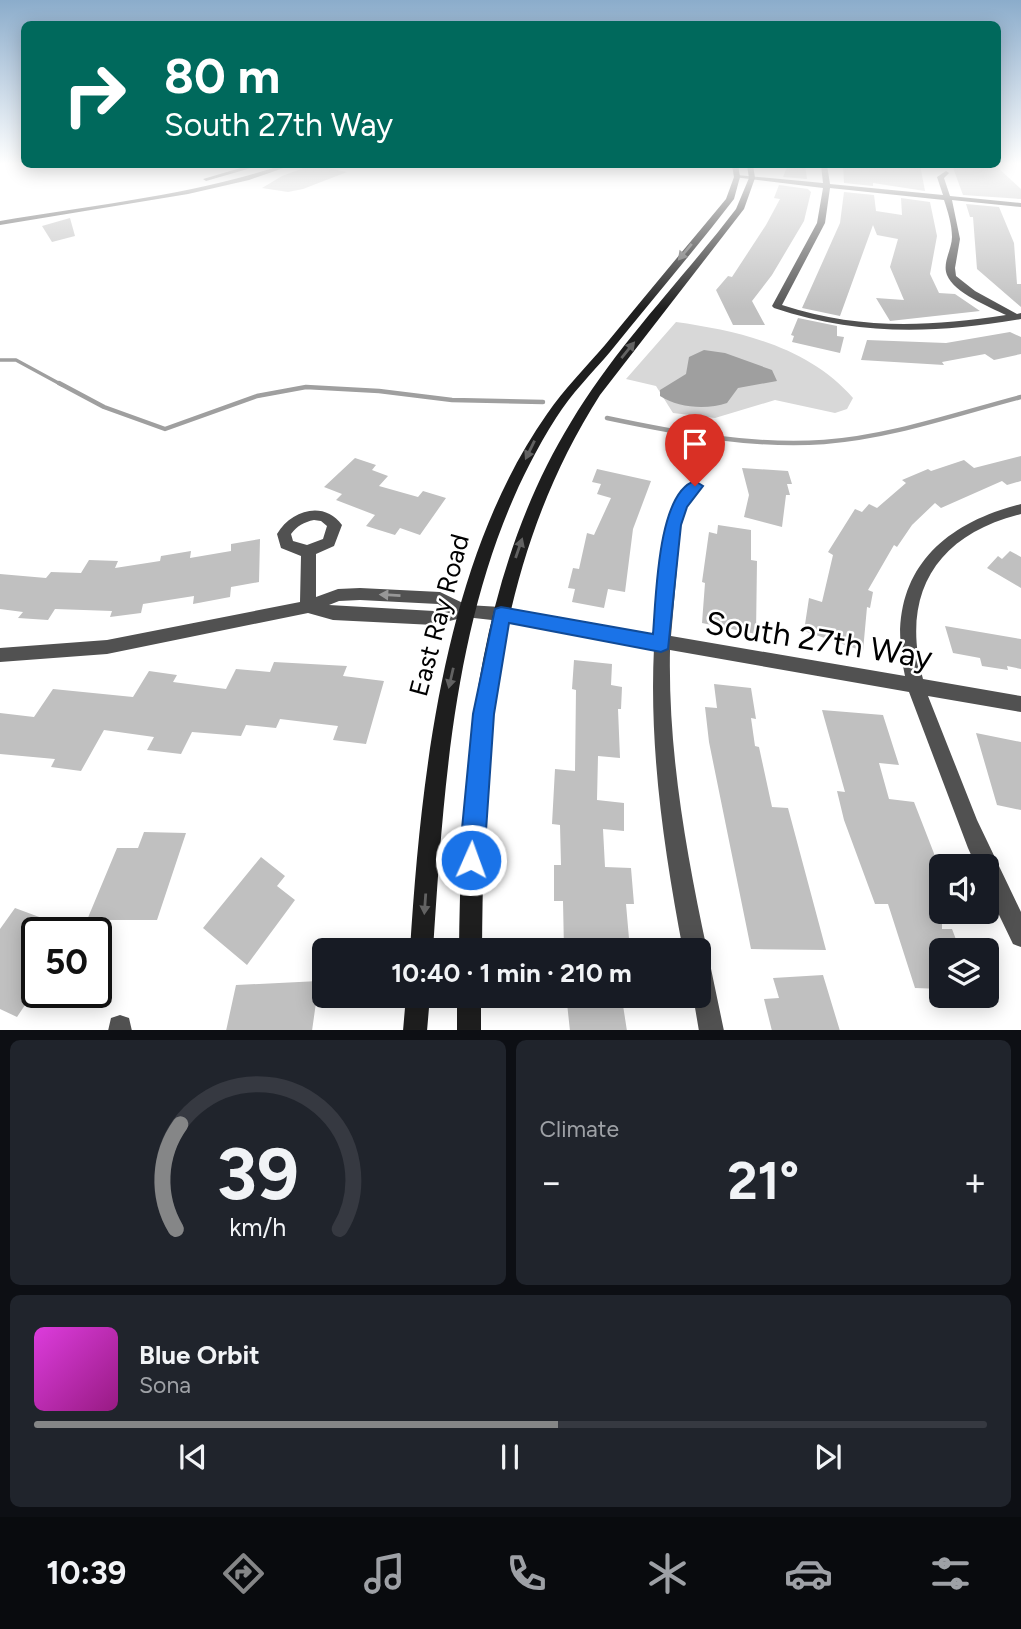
<!DOCTYPE html>
<meta charset="utf-8">
<style>
:root{--surface:#171b24;--page:#20242c;--text:#f1f3f6;--muted:#9ea1a6;--line:#363941;--accent:#858687}
body{margin:0;font-family:Figtree,sans-serif;background:var(--page);color:var(--text);height:100vh;display:flex;flex-direction:column;font-size:26px;white-space:nowrap}
*{box-sizing:border-box;margin:0}
p{font-size:23px;color:var(--muted)}
.icon{flex:none;width:38px;height:38px;fill:none;stroke:currentColor;stroke-width:2;stroke-linecap:round;stroke-linejoin:round}
.map{position:relative;height:1030px;overflow:hidden}
.panel{display:flex;flex-direction:column;gap:10px;padding:10px;background:#0d0f14;flex:1}
.panel>*{flex:none}
.hud{position:absolute;left:21px;top:21px;width:980px;height:147px;border-radius:10px;box-shadow:0 4px 18px #0003;background:#00695c;color:#fff;overflow:hidden}
.fabs{position:absolute;left:929px;top:854px;display:grid;gap:14px}
.fabs a{display:grid;place-items:center;width:70px;height:70px;border-radius:10px;background:var(--surface);box-shadow:0 4px 18px #0003;font-size:35px}
.speed{position:absolute;left:21px;top:917px;display:flex;gap:14px;font-size:35px;font-weight:700;text-align:center}
.speed>*{display:grid;place-content:center;width:91px;height:91px;border-radius:50%;background:var(--surface);box-shadow:0 4px 18px #0003;line-height:1}
.speed .limit{border:4px solid #111;border-radius:10px;background:#fff;color:#111}
.pin{position:absolute;display:grid;place-items:center;width:60px;height:60px;color:#fff;margin:-72px -30px;border-radius:50% 50% 50% 0;rotate:-45deg;box-shadow:0 0 7px #0007}
.pin .icon{rotate:45deg}
.me{position:absolute;width:77px;margin:-38px;rotate:2deg;stroke-linejoin:round;filter:drop-shadow(0 0 5px #0008)}
.turn{display:flex;align-items:center;gap:24px;height:147px;padding:0 28px;font-size:32px}
.turn .icon{width:91px;height:91px;stroke-width:2.5}
.turn b{display:block;font-size:49px;line-height:60px}
.big{font-size:52px;font-weight:700;line-height:1.1}
.panel .card{flex:1;display:flex;flex-direction:column;justify-content:center;gap:10px;min-width:0;padding:0 24px;border-radius:10px;background:var(--page)}
.panel .dial{align-items:center;gap:0}
.dial svg{height:182px;overflow:visible;fill:none;stroke:var(--line);stroke-width:7;stroke-linecap:round;text-anchor:middle}
.dial text{fill:var(--text);stroke:none}
.song{display:flex;align-items:center;gap:21px}
.cover{width:84px;height:84px;border-radius:10px;background:linear-gradient(135deg,hsl(300 70% 55%),hsl(310 70% 35%))}
.played{height:7px;border-radius:4px;background:linear-gradient(90deg,var(--accent) 55%,var(--line) 55%)}
.keys{display:flex;justify-content:space-around;direction:ltr}
.heat{display:flex;justify-content:space-between;align-items:center;font-size:38px;direction:ltr}
.panel .tiles{flex:1;display:grid;gap:10px;grid-template-columns:1fr 1fr}
.card:last-child{grid-column:span 2}
.trip{position:absolute;left:312px;top:938px;width:399px;height:70px;border-radius:10px;background:var(--surface);box-shadow:0 4px 18px #0003;font-weight:700;line-height:70px;text-align:center}
.dock{display:flex;height:112px;justify-content:space-around;align-items:center;background:#090b0e;color:var(--muted)}
.dock .icon{width:49px;height:49px}
.dock .selected{color:var(--accent)}
.dock b{font-size:32px;color:var(--text)}
.map>svg:first-child{display:block}
</style>
<div class="map">
<svg width="1021" height="1031" viewBox="0 0 1021 1031">
<rect width="100%" height="100%" fill="#fff"/>
<path fill="#d8d8d8" d="M676 322C740 331 809 347 853 398L847 409 835 413 775 400 715 418 673 413 656 386 626 379Z"/>
<path fill="#9f9f9f" d="M704 350 725 353 772 370 777 381 738 388 727 403C707 410 678 408 660 396V390L686 374 689 357Z"/>
<g fill="none" stroke-linecap="round" stroke-linejoin="round">
<path stroke="#9f9f9f" stroke-width="3.5" d="M0 360H16L62 385"/>
<path stroke="#9f9f9f" stroke-width="4.5" d="M59 383 104 407 165 429 257 396 306 387 379 391 452 400 543 402
M607 418C678 433 751 447 824 442 891 437 956 414 1021 397"/>
</g>
<path fill="#c0c0c0" d="M312 165 347 172 303 189 288 192 262 188 282 176Z
M788 165H805L807 179 783 177Z
M843 165H920L925 191 873 183V186L844 183Z
M952 165H995L1021 189V199L963 195Z
M779 185 808 189 811 192 804 221 772 275 752 301 765 325H733L716 290 728 276 732 277 766 225 780 199 774 198Z
M844 192 874 195 876 211 902 215 901 198 930 202 937 236 930 274 939 293 955 294 980 311 890 321 876 298 904 300 890 267 898 239 877 235 873 225 840 316 802 308 840 223Z
M966 204 999 207 1014 243 1017 284H1021V307L977 269 973 217H970Z
M70 218 75 236 52 242 42 226Z
M798 318 837 326V336L844 337 840 353 792 342 794 336 791 335Z
M1010 332 1021 337V354L994 360 985 354 942 362 944 365 861 360 867 340 946 343Z
M1021 456V481L1007 485 1002 481 941 508 935 503 912 525 897 547 894 545 868 590 873 592 870 608 867 607 863 651 804 631 809 598 822 602 833 555 828 552 855 509 862 512 869 504 877 508 906 483 902 480 928 469 931 471 964 460 974 468Z
M355 458 376 465 372 470 388 476 379 486 418 497 423 491 446 498 420 535 400 528 395 535 366 526 375 515 336 500 342 494 324 487Z
M742 468 788 471 792 484H787L790 495H786L782 527 744 517 749 495Z
M597 469 651 481 633 529 625 592 608 589 604 608 572 602 575 589 568 588 573 568 579 569 587 533 594 535 611 498 597 494 601 484 592 482Z
M718 525 751 530V560L757 561 756 634 702 623 705 583 702 582 709 532 717 534Z
M260 539 259 582 231 587 230 597 193 604 194 596 143 604 141 613 110 617 112 611 55 609 48 620 18 618 23 612 0 609V574L46 578 51 572 81 573 89 560 118 561 115 568 160 561 161 556 191 551 190 558 231 551V544Z
M1010 551 1021 557V588L987 568 998 556 1002 559Z
M945 626 1021 639V669L1007 666 1008 670 982 666 980 658 953 653Z
M574 660 612 664 611 685 622 687 621 709H618L620 758 598 756 597 800 624 803V831L603 829 605 867 631 868 634 904H626L630 950H564L563 901H554V865H561L560 825 552 824 555 769 575 771 576 690 572 689Z
M274 662 347 666 343 676 384 681 366 744 333 740 338 726 280 719 276 728 246 725 241 736 192 732 181 754 147 750 154 737 104 730 81 771 51 767 55 759 0 754V713L34 717 53 689 133 697 149 671 177 675 173 682 226 689 236 669 270 672Z
M714 684 751 688 756 719 751 718 755 746 759 747 772 807 788 808 826 950 751 949 709 742 705 707 717 708Z
M822 710 883 715 899 765 879 763 889 799 914 802 942 874V929H952L960 950H942V989L915 988 888 904H875L844 820 837 791 845 792Z
M976 733 1021 742V810L997 805Z
M144 832 186 833 157 920H87L117 848H138Z
M261 857 285 876 277 886 295 900 247 965 203 928Z
M15 908 77 931 37 933V987L17 1017 0 1009V929Z
M823 975 840 1031H772L764 999 779 998 773 978Z
M319 981 312 1031H226L236 985Z
M622 999 627 1031H570L567 1003Z"/>
<g fill="none" stroke-linecap="round" stroke-linejoin="round">
<path fill="#515151" fill-rule="evenodd" d="M251 165H261L206 181 203 179Z
M283 165H292L249 180 188 194 0 225V221C95 205 192 195 283 165Z
M821 165H827L830 184 943 195 937 177 946 171 949 173 944 178 950 196 1021 203V207L952 200 960 239 955 268 956 276 975 291 1017 314 1021 313V319C933 334 859 336 774 308L772 306 817 223 823 188 734 177 737 175 823 183ZM830 188 944 200C948 212 952 225 952 237 952 249 942 263 947 275 954 293 990 307 1006 315 927 327 859 330 782 305L825 223Z
M695 481 702 486 686 506 681 523 671 636 905 676C884 582 933 526 1021 504V514C936 535 900 594 923 679L1021 696V712L928 696 977 820 1021 912V947L1013 944 987 890V866H976L968 848 909 692 670 650C668 752 686 851 707 950L705 955 710 964 724 1031H699L693 996H698V950H683C664 850 649 749 654 647L501 621 465 617 434 625 333 620 308 613 107 654 0 662V648L107 640 300 602 301 556 281 548 277 534C291 510 324 500 342 525L334 546 316 554V597L338 589 360 588 440 592 467 605 501 607 654 634C656 600 659 494 695 481ZM314 520 321 521 327 526 323 539 307 545 293 541 291 534C297 526 304 522 314 520ZM360 600 438 604 446 609 434 611 329 605 339 601Z
M120 1015 129 1018 132 1031H108L111 1018Z"/>
<path fill="#1e1e1e" fill-rule="evenodd" d="M732 165H738L740 177 734 199C694 251 651 301 610 352 592 373 571 394 556 418 456 575 445 769 433 950H410C421 776 444 560 547 414 564 389 586 367 605 345 645 296 686 247 726 199L734 177Z
M747 165H753L755 178 744 209 600 395C490 568 484 752 482 950H459C461 771 475 579 571 422 617 345 682 280 736 209L749 178Z
M406 996H430L427 1031H403Z
M457 996H481V1031H457Z"/>
</g>
<defs><path id="oneway-solid" d="M-6-.8H1V-3.2L6.5 0L1 3.2V.8H-6Z" transform="scale(1.75)"/></defs>
<g fill="#626262">
<use href="#oneway-solid" transform="translate(685 252) rotate(130)"/>
<use href="#oneway-solid" transform="translate(628 350) rotate(-51)"/>
<use href="#oneway-solid" transform="translate(530 450) rotate(116)"/>
<use href="#oneway-solid" transform="translate(519 548) rotate(-71)"/>
<use href="#oneway-solid" transform="translate(451 678) rotate(103)"/>
<use href="#oneway-solid" transform="translate(425 904) rotate(94)"/>
</g>
<use fill="#979797" href="#oneway-solid" transform="translate(390 595) rotate(-177)"/>
<linearGradient id="sky" x2="0" y2="1"><stop stop-color="#8baccb"/><stop offset="0.53" stop-color="#fff"/><stop offset="1" stop-color="#fff" stop-opacity="0"/></linearGradient>
<rect width="1021" height="309" fill="url(#sky)"/>
<path fill="#1a73e8" stroke="#114b97" stroke-width="2" d="M695 481 703 486 687 507 681 525 668 649 661 652 509 623 494 714 484 860 480 869 471 872 463 869 459 860 473 714 495 609 501 607 653 634C656 601 657 492 695 481Z"/>
<g text-anchor="middle" stroke-width="5" stroke-linejoin="round" paint-order="stroke">
<g font-size="26" fill="#000" stroke="#fff">
<text transform="translate(439 615) rotate(-75)" y="9">East Ray Road</text>
</g>
<g font-size="32" fill="#000" stroke="#fff">
<text transform="translate(819 640) rotate(9)" y="11">South 27th Way</text>
</g>
</g>
</svg>
<div class="fabs">
<a><svg class="icon" aria-label="sound" viewBox="0 0 24 24"><path d="M4 9h4l5-4v14l-5-4H4zM17 9q2 3 0 6"/></svg></a>
<a><svg class="icon" aria-label="layers" viewBox="0 0 24 24"><path d="M12 4l9 5-9 5-9-5zM3 14l9 5 9-5"/></svg></a>
</div>
<div class="speed"><div class="limit">50</div></div>
<div class="pin" style="left:695px;top:486px;background:#d93025"><svg class="icon" aria-label="arrive" viewBox="0 0 24 24"><path d="M6 21V4h12l-3 4 3 4H6"/></svg></div>
<svg class="me" style="left:471px;top:860px" viewBox="-20 -20 40 40"><circle r="17" fill="#1a73e8" stroke="#fff" stroke-width="3"/><path d="M0-11L8 9 0 5-8 9z" fill="#fff"/></svg>
<div class="trip">10:40 · 1 min · 210 m</div>
<div class="hud">
<div class="turn"><svg class="icon" aria-label="right" viewBox="0 0 24 24"><path d="M7 20v-9h11M14 6l5 5-5 5"/></svg><div><b>80 m</b>South 27th Way</div></div>
</div>
</div>
<section class="panel">
<div class="tiles">
<div class="card dial"><svg viewBox="0 0 100 80">
<path d="M14 69A42 42 0 1 1 86 69"/>
<path d="M14 69A42 42 0 0 1 16 23" stroke="#858687"/>
<text x="50" y="56" font-size="32" font-weight="700">39</text>
<text x="50" y="72" font-size="11">km/h</text>
</svg></div>
<div class="card"><p>Climate</p>
<div class="heat"><a>−</a><b class="big">21°</b><a>+</a></div>
</div>
<div class="card">
<div class="song"><i class="cover"></i><div><b>Blue Orbit</b><p>Sona</p></div></div>
<div class="played"></div>
<div class="keys"><svg class="icon" aria-label="previous" viewBox="0 0 24 24"><path d="M18 5L8 12l10 7zM5 5v14"/></svg><svg class="icon" aria-label="pause" viewBox="0 0 24 24"><path d="M8 5v14M16 5v14"/></svg><svg class="icon" aria-label="next" viewBox="0 0 24 24"><path d="M6 5l10 7-10 7zM19 5v14"/></svg></div>
</div>
</div>
</section>
<nav class="dock">
<b>10:39</b>
<svg class="icon selected" aria-label="directions" viewBox="0 0 24 24"><path d="M12 3l9 9-9 9-9-9zM9 14v-3h6M13 9l2 2-2 2"/></svg>
<svg class="icon" aria-label="music" viewBox="0 0 24 24"><path d="M9 18V5l10-2v13"/><circle cx="6" cy="18" r="3"/><circle cx="16" cy="16" r="3"/></svg>
<svg class="icon" aria-label="phone" viewBox="0 0 24 24"><path d="M5 4h4l2 5-3 2q2 4 5 5l2-3 5 2v4C11 20 4 13 5 4z"/></svg>
<svg class="icon" aria-label="climate" viewBox="0 0 24 24"><path d="M12 3v18M4 7l16 10M4 17L20 7"/></svg>
<svg class="icon" aria-label="car" viewBox="0 0 24 24"><path d="M5 17H2v-5l4-1 3-4h7l3 4 3 1v5h-3M9 17h6M6 11h13"/><circle cx="7" cy="17" r="2"/><circle cx="17" cy="17" r="2"/></svg>
<svg class="icon" aria-label="filters" viewBox="0 0 24 24"><path d="M4 7h16M4 17h16"/><circle cx="9" cy="7" r="2"/><circle cx="15" cy="17" r="2"/></svg>
</nav>
